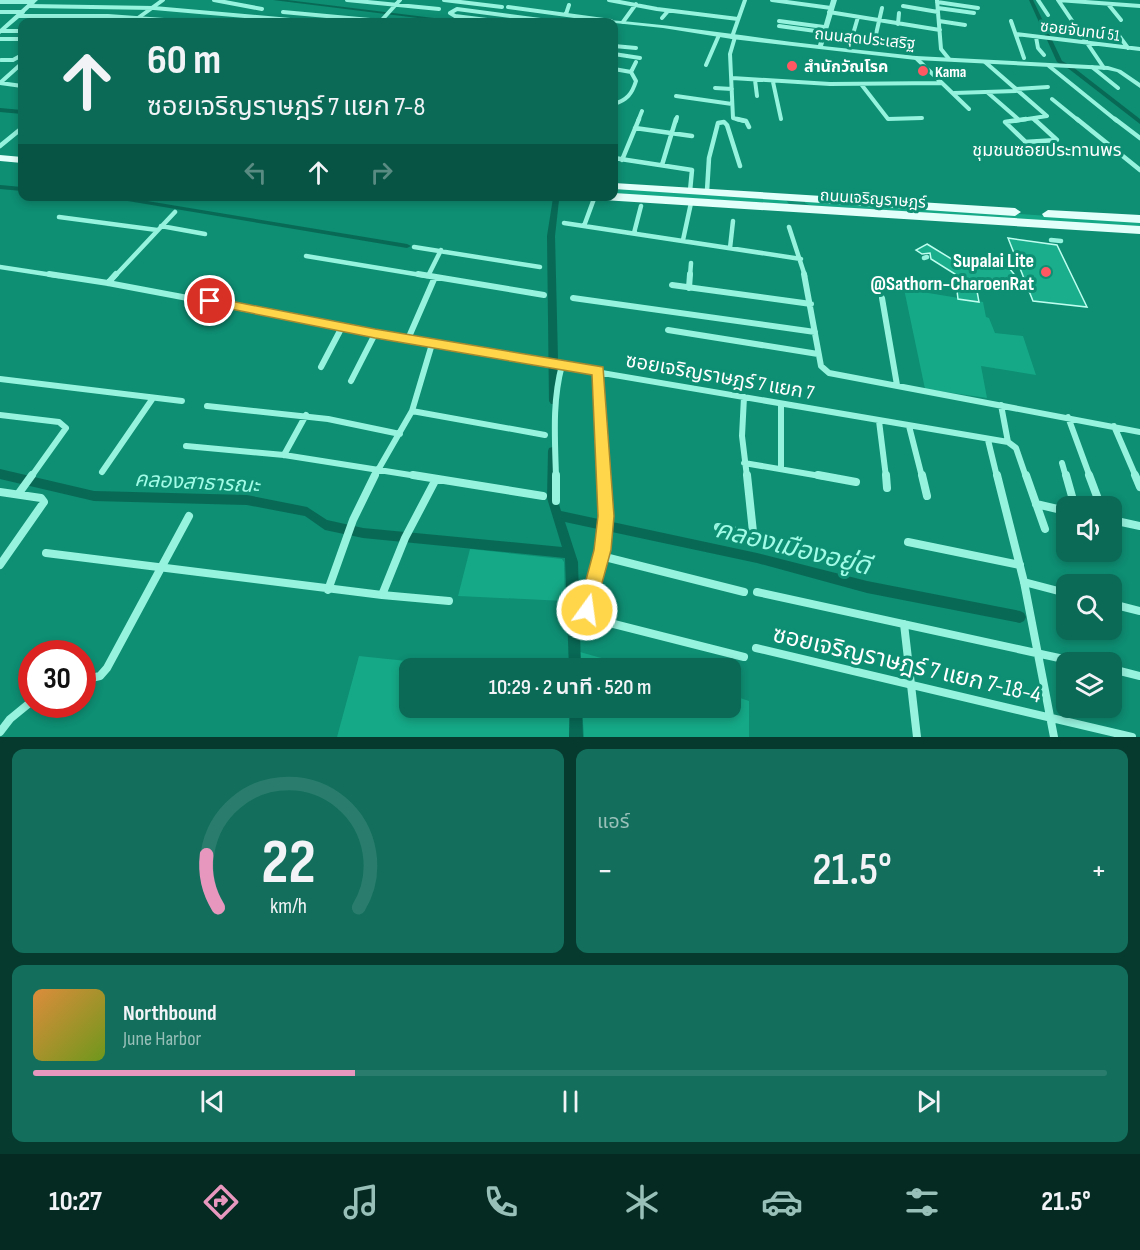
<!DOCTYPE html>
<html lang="th">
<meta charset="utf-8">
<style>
:root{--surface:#0a6a56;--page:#136f5c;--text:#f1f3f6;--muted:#99bfb9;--line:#2a7d6c;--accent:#e797bd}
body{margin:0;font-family:"Sofia Sans Condensed","Noto Sans Thai",sans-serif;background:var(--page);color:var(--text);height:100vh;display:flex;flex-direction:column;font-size:22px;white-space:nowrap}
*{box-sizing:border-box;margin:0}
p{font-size:20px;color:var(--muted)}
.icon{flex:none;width:33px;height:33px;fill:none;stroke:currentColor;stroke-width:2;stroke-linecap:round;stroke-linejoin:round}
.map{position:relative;height:737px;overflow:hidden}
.details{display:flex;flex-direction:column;gap:12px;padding:12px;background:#063a2f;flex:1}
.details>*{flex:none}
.guide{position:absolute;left:18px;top:18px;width:600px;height:183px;border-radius:12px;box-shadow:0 3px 9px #0003;background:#0a6a56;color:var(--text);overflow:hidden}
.buttons{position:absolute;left:1056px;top:496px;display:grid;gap:12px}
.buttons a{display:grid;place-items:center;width:66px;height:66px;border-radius:12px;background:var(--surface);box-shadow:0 3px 9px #0003;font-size:30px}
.speed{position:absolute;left:18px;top:640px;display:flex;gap:12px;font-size:30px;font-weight:700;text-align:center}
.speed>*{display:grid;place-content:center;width:78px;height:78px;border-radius:50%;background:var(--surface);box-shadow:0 3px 9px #0003;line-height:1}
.speed .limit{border:9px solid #d22;background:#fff;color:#111}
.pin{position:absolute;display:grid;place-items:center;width:51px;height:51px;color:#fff;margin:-26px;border:3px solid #fff;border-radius:50%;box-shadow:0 2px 6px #0007}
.me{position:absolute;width:66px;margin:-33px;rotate:14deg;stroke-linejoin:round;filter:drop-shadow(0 0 4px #0008)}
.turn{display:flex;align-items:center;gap:21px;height:126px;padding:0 30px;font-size:27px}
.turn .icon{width:78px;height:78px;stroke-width:2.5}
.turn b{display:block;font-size:42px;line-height:51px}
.lanes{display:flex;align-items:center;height:57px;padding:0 30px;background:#0003;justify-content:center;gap:30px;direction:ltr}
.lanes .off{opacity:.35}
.big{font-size:45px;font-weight:600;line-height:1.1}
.details .tile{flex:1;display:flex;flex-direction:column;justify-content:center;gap:9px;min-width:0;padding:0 21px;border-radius:12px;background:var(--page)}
.details .dial{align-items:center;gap:0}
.dial svg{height:156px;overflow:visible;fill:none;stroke:var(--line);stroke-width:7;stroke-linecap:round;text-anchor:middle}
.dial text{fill:var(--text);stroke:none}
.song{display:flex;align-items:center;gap:18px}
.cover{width:72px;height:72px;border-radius:9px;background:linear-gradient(135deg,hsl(30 70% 55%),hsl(80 70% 35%))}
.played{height:6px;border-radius:3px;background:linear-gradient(90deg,var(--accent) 30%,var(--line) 30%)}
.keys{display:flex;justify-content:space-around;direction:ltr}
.heat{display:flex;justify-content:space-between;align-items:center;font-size:33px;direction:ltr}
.details .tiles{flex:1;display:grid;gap:12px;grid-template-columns:1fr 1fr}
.tile:last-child{grid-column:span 2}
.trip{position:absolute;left:399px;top:658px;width:342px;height:60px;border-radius:12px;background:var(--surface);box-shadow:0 3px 9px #0003;font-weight:600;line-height:60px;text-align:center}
.tabs{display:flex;height:96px;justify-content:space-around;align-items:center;background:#042a22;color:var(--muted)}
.tabs .icon{width:42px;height:42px}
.tabs .selected{color:var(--accent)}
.tabs b{font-size:27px;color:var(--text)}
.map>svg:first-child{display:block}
</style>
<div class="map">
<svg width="1140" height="737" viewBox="0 0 1140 737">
<rect width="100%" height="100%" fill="#0e8e73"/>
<path fill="#15a987" d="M614 188 786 200 789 204 614 194Z
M805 200 1140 222V228L809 205 805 203Z
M904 289 983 302 986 317 989 318 995 333 1023 336 1036 375 981 366 987 398 925 389Z
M470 549 562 559 564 562 565 601 458 596Z
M580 652 640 669H581Z
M359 656 445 665 568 661V669H410V708H569V737H337Z
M731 695 749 701V737H584L582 708H730Z"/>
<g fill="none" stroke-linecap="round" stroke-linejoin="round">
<path fill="#086955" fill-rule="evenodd" d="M273 0H287L458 21 460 22H450Z
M1029 0H1033L1062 61 1073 67 1140 119V124L1069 69 1057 62Z
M0 108 22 110V114L0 112Z
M0 185 22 187V191L0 189Z
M98 196H117L407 244 411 246 407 248Z
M553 198H555L559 200 555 236 559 401 557 404H551L549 401 547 236Z
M553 447 557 448 558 451 557 498 561 511 757 553 867 581 1020 611 1024 613 1026 617 1024 621 1020 623 867 593 757 563 565 522 578 562 581 669H569L565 558 363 538 325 530 305 516 247 505 94 501 0 479V469L94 491 247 495 307 507 327 520 363 528 562 547 547 498 548 451 549 448Z
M570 708H582L583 737H569Z"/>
</g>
<path fill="#1bae8d" stroke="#bdfeef" stroke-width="1.5" d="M1008 238 1057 245 1087 307 1033 301Z
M927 244 963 266 1006 264 1017 278 975 280 979 302 958 299 955 274 931 259 930 253 922 254 916 250Z"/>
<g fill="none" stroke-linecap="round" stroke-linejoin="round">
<path stroke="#96f3de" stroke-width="4" d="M15 0 13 2H33
M214 0 262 9
M347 0 439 9
M444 0 502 7
M609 0 657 9 738 19
M772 0 831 8
M937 0 941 49 949 59
M1038 0 1048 15
M0 2H13
M937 2 978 8
M1108 4 1121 20
M29 6 154 8 313 22
M903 6 938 12
M508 7 611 21
M938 8 974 13
M0 12H23
M283 12 381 21
M829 12 940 30
M566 14 569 5
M138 18 163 0
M662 18 668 11
M779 21 824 27
M939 21 965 25
M1011 21 1024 58
M88 22 96 16
M380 22 400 0
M503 22 455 16 450 13 457 9 556 22
M623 22 636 4
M898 24 899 13
M779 26 823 32
M1 31H22
M1117 33 1128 48
M1016 34 1140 49
M732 37 745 0
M735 37 730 54 733 118 744 121
M1036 37 1038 48 1044 55
M0 39H22
M851 41 858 17
M874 43 882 8
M614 46 636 48
M614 54 640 58
M916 58 969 109
M1 60H13L22 55
M985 62 1047 116 1015 121
M706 65 719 35
M1049 66 1117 121
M1092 67 1118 88
M1104 68 1058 0 1140 6
M614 69 631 72
M732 78 830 84 942 83
M755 80 757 96
M773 82 781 119
M0 83 20 65
M0 83 22 86
M861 84 888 119 922 118
M715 88 732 89
M1015 89 1048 87
M987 92 1018 119
M954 93 1016 91
M676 96 732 104
M1052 99 1079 121
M614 104C627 100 632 94 636 81L631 72 636 62
M1034 119 1036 121
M638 121 642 111
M676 121 677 117"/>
<path stroke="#96f3de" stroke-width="4.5" d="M737 119 746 121 749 127
M1026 119 1005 122 1034 150
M1077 119 1140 170
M1115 119 1140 138
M635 128 692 136
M1025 142 1057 140 1034 119
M0 146 22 128
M614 158 692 170 690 191
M622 160 639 119
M662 165 676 119
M707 191 709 158 718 123 724 122 727 125 740 166
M59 217 157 230
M564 223 801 259
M161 226 205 234
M584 226 595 196
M789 227 805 276
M634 233 641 206
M683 240 691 203
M1051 240 1061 241
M414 247 540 267
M730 248 733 221
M306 256 427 276
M924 258 927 257
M0 267 59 276
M115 276 175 212
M428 276 441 250
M690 276 691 263"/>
<path stroke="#96f3de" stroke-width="6" d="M49 274 108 283 432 344 1008 442
M418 274 544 295
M804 274 821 366 829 373 1140 432
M108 283 116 274
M672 285 811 304
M689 288 690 274
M573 298 815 332
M882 298 897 385
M668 330 818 354
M408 339 435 277
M321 367 342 327
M599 371 604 477
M0 379 182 401
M351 381 375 334
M744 397 742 436 747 477
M781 404V469
M1001 405 1008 442 1016 448 1026 477
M207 406 328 419 400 434
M412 411 545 435
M0 415 59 422 66 428 31 477
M1068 417 1090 477
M879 421 886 477
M909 426 922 477
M1114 426 1136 477
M988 440 997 477
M186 446 284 455 423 477
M284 455 306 415
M744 463 826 477
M1062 463 1066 477
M102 472 153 398
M374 477 412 411 432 344
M556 477C555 439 552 402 562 365"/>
<path stroke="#96f3de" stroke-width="8" d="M413 475 543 496
M556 475V501
M604 475 606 516 602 550 587 605 588 614 602 621 744 657
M818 475 856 482
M886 475 887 488
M922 475 927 496
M997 475 1024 582 1054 737
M1026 475 1045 529
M1066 475 1075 507
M1089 475 1101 507
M1135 475 1140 487
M436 479 405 538 382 595 449 601
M0 492 41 498 44 502 0 565
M19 493 32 475
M1036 504 1066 511
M1112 520 1140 526
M718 527 749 534 753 532 747 475
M908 542 1020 565
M46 553 382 595
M601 556 744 592
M1024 582 1066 593
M328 590 353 520 375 475
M757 592 1082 663
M1112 604 1140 611
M904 624 917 737
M756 648 1132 737
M1112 669 1140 676
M82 680 100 676 107 668 189 516
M0 732 10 719 32 701"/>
<path fill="#96f3de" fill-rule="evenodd" d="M32 0H38L23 14H108L192 20 195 22H175L108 18H19L0 34V29Z
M831 0H837L823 46 916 56 1108 66 1121 70 1140 83V88L1117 72 1108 70 916 60 732 39 663 28 605 22 608 20C678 25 748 37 818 45Z"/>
<path fill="#e2fffa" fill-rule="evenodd" d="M0 155 22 157V163L0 161Z
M614 183 1015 208 1021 212 1015 216 614 189Z
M614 193 1140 226V234L603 200 598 196H614Z
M1048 210 1140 215V223L1044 217 1042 214Z"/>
</g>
<path fill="#ffd54a" stroke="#a68a30" stroke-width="1.5" d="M210 297 375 329 603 367 614 516 611 550 593 616 587 619 581 616 578 610 594 550 598 516 592 375 375 338 206 304 204 301 206 298Z"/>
<g fill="#ff5863" stroke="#0e8e73" stroke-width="2">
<circle cx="792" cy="66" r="6"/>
<circle cx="923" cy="71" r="6"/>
<circle cx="1046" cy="272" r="6"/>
</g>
<g text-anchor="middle" stroke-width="6" stroke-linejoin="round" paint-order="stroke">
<g font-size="16" fill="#fff" stroke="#0e8e73">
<text transform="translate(1080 30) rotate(7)" y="6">ซอยจันทน์ 51</text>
<text transform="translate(865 38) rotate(6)" y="6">ถนนสุดประเสริฐ</text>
<text transform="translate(873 198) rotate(4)" y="6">ถนนเจริญราษฎร์</text>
</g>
<g font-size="16" font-weight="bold" fill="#fff" stroke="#0e8e73" text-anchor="start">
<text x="804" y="72">สำนักวัณโรค</text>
<text x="935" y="77">Kama</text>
</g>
<g font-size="18" fill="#fff" stroke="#0e8e73">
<text x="1047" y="156">ชุมชนซอยประทานพร</text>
</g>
<g font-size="20" font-weight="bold" fill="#fff" stroke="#0e8e73" text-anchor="end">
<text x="1034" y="267">Supalai Lite<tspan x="1034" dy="23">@Sathorn-CharoenRat</tspan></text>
</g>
<g font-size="20" fill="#fff" stroke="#0e8e73">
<text transform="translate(720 376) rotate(10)" y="7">ซอยเจริญราษฎร์ 7 แยก 7</text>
</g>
<g font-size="21" font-style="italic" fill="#a1fbe6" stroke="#0e8e73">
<text transform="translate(197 482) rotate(3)" y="7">คลองสาธารณะ</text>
</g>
<g font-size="24" fill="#fff" stroke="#0e8e73">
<text transform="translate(907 664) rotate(13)" y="8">ซอยเจริญราษฎร์ 7 แยก 7-18-4</text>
</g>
<g font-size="26" font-style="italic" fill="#a1fbe6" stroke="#0e8e73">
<text transform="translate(793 547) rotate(14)" y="9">คลองเมืองอยู่ดี</text>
</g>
</g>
</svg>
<div class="buttons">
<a><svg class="icon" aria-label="sound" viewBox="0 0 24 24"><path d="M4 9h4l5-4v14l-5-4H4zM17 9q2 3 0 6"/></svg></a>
<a><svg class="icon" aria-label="search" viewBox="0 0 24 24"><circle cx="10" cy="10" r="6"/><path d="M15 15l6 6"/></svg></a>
<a><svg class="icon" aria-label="layers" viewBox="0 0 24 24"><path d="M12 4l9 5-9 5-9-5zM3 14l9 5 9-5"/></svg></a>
</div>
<div class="speed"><div class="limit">30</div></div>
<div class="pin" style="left:210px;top:301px;background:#d93025"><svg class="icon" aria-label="arrive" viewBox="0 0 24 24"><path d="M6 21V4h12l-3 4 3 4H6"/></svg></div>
<svg class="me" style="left:587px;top:610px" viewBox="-20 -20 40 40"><circle r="17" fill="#ffd54a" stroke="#fff" stroke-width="3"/><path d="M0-11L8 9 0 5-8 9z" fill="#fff"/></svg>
<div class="trip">10:29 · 2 นาที · 520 m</div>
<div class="guide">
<div class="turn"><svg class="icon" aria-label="ahead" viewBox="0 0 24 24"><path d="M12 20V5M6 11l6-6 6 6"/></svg><div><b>60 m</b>ซอยเจริญราษฎร์ 7 แยก 7-8</div></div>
<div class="lanes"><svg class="icon off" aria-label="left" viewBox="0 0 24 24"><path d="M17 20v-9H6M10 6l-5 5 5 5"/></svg><svg class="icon" aria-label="ahead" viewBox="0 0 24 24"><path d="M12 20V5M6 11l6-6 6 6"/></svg><svg class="icon off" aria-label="right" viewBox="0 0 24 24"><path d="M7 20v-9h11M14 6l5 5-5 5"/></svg></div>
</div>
</div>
<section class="details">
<div class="tiles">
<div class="tile dial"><svg viewBox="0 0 100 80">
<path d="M14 69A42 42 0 1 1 86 69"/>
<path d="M14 69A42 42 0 0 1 8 42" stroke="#e797bd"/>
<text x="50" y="56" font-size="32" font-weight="700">22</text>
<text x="50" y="72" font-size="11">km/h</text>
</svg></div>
<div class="tile"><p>แอร์</p>
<div class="heat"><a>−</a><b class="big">21.5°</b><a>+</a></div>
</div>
<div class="tile">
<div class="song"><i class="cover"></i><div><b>Northbound</b><p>June Harbor</p></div></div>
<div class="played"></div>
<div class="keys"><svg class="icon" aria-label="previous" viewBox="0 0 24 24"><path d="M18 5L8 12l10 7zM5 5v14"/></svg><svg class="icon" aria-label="pause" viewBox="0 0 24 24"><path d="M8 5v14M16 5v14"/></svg><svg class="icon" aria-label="next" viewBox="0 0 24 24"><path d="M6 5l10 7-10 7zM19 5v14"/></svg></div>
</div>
</div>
</section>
<nav class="tabs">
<b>10:27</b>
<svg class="icon selected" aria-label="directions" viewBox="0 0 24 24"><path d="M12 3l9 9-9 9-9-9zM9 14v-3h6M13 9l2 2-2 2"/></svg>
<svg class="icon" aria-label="music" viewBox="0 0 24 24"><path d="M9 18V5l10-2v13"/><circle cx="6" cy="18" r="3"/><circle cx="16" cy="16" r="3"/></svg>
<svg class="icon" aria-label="phone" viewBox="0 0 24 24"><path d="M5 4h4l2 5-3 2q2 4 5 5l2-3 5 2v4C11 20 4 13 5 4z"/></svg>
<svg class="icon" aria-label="climate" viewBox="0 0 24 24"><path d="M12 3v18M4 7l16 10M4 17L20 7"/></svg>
<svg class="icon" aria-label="car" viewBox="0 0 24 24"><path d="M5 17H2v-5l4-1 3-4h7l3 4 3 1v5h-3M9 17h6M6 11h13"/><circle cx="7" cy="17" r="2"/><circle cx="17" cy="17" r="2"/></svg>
<svg class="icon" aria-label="filters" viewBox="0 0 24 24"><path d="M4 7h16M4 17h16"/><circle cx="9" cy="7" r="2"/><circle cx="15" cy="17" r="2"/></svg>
<b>21.5°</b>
</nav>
